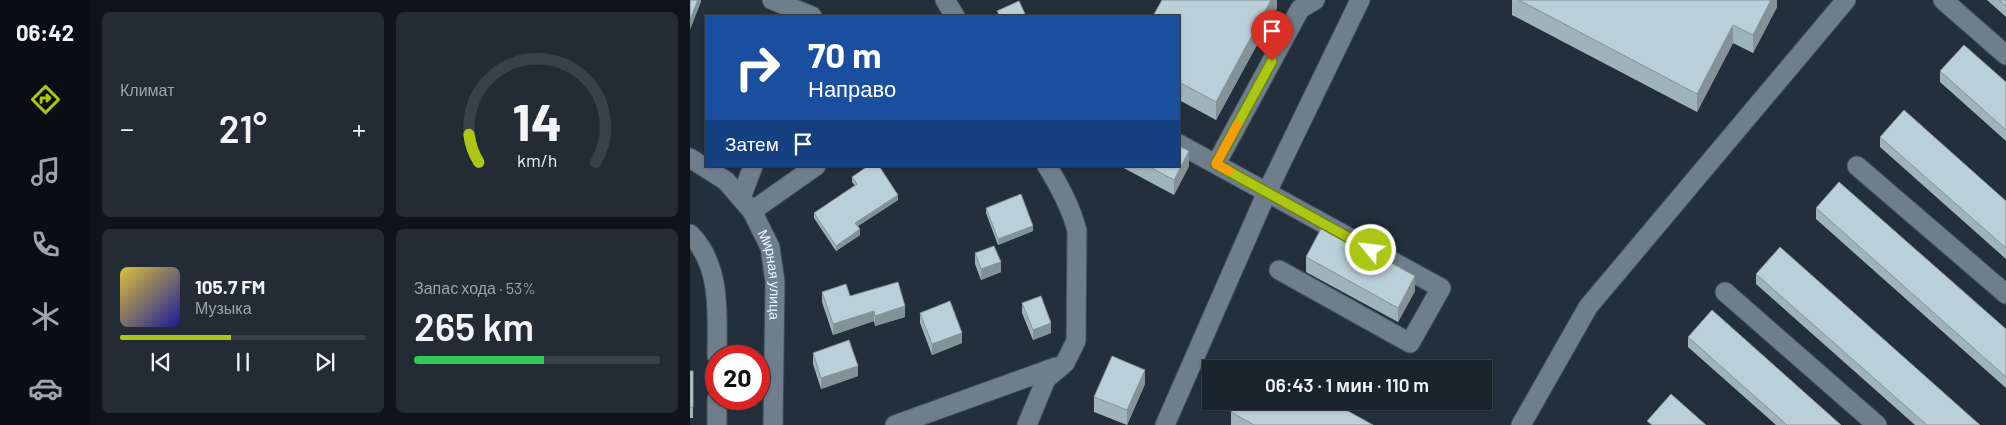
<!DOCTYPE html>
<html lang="ru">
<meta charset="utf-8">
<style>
:root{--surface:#1a242d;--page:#232c35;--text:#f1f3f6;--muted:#9fa4aa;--line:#384149;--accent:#abc615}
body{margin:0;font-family:Barlow,sans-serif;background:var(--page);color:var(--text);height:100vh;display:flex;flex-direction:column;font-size:19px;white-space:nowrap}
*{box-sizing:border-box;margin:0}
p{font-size:16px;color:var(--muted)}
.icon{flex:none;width:28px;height:28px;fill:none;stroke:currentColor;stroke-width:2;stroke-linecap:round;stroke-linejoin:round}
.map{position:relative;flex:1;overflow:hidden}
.side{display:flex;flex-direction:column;gap:12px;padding:12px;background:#0e1419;width:600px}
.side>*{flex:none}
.hud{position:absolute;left:15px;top:15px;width:475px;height:152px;border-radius:0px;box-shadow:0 1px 4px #0004,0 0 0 1px var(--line);background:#1a4fa0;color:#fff;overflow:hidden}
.speed{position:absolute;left:15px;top:345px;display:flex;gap:10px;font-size:25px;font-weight:700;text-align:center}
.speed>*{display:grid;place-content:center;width:65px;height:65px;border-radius:50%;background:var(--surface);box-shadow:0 1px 4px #0004,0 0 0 1px var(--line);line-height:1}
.speed .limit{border:8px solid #d22;background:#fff;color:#111}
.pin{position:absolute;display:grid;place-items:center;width:42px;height:42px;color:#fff;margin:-51px -21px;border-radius:50% 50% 50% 0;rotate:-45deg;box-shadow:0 0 5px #0007}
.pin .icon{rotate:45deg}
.me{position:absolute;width:55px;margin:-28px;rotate:299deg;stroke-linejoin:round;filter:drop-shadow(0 0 4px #0008)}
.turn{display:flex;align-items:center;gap:18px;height:105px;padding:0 20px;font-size:22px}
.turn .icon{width:65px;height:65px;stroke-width:2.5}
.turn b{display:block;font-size:35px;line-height:42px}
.then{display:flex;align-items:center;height:48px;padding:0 20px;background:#0003;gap:10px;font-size:19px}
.big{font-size:38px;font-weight:600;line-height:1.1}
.side .widget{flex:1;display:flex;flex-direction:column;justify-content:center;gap:8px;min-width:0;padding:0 18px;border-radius:8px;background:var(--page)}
.side .dial{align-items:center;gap:0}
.dial svg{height:130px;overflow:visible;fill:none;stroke:var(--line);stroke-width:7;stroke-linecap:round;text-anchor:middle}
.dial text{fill:var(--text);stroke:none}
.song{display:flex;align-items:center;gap:15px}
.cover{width:60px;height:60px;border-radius:8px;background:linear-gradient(135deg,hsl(50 70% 55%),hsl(240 70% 35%))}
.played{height:5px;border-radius:2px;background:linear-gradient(90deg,var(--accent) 45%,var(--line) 45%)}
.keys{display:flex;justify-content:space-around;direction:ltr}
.heat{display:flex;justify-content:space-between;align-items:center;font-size:28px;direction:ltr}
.charge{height:8px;border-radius:4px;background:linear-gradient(90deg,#34c759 53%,var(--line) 0)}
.side .tiles{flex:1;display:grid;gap:12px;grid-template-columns:repeat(2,1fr)}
.trip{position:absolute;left:512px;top:360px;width:290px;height:50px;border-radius:0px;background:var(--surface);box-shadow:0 1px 4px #0004,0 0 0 1px var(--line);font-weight:600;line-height:50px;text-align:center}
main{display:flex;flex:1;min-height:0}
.dock{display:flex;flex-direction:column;width:90px;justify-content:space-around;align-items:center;background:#0a0e12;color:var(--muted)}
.dock .icon{width:35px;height:35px}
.dock .current{color:var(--accent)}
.dock b{font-size:22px;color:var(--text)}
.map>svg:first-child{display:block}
</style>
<main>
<nav class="dock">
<b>06:42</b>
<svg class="icon current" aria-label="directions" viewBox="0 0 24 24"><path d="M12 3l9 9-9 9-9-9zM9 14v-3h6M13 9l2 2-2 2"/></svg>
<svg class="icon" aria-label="music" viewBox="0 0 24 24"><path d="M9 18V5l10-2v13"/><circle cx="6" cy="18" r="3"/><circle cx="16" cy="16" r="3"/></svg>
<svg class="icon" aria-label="phone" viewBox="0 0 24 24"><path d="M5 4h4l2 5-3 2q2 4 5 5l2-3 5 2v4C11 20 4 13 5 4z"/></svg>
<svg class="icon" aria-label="climate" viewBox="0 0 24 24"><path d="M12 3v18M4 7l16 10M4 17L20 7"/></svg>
<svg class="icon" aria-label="car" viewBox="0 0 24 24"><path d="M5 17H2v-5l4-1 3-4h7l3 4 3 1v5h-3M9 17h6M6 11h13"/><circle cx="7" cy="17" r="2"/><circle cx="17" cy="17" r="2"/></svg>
</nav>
<section class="side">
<div class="tiles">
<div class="widget"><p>Климат</p>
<div class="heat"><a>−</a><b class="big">21°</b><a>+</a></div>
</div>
<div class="widget dial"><svg viewBox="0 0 100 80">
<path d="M14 69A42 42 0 1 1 86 69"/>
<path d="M14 69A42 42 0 0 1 8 52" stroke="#abc615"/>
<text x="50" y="56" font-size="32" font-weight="700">14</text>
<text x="50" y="72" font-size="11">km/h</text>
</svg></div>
<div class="widget">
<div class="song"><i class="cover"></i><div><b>105.7 FM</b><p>Музыка</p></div></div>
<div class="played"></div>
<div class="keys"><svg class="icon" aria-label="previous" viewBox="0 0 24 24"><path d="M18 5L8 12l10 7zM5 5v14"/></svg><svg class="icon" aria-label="pause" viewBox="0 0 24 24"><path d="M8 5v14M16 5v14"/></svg><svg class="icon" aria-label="next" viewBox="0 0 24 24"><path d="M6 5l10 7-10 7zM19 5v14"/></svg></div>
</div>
<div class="widget"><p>Запас хода · 53%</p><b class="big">265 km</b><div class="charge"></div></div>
</div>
</section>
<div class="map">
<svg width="1316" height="425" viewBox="0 0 1316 425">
<rect width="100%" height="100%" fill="#23303c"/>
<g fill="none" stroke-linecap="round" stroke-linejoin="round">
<defs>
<g id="minor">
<path d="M82 0 122 16"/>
<path d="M255 0 265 16"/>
<path d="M1253 0 1316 55"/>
<path d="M489 144 751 288 720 343 589 270"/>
<path id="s1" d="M0 158 36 181 62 211 80 247 85 282 83 425"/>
<path d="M526 164 610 9 625 0"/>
<path d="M1167 166 1316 294"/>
<path d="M51 198 63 166"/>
<path d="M62 211 126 166"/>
<path d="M0 234C32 266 27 315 27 356"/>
<path d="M1035 292 1187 425"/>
<path d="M27 425V399"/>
<path d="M205 425 366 367"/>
<path d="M337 425 356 379 375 363 386 341 387 231C381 207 370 187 357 166"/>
<path d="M475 425 577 192 670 0"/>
<path d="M831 425 898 307 1156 0"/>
</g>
</defs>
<use href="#minor" stroke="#424d57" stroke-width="21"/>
<use href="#minor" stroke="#6f7e8c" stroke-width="19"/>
</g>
<path fill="#9fb3ba" d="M587 0V8L526 120 489 100V16Z
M822 0H1087V7L1063 53 1043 43 1007 112 822 15Z
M1297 0H1316V17Z
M1250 71 1316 82V141L1250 82Z
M1190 137 1316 201V259L1190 147Z
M430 166H499L484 195Z
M162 177 208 200 168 226 170 235 146 251 124 218V213L165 186 162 182Z
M296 208 343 231 308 245 296 213Z
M1126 208 1316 329V388L1126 219Z
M285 253 311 272 291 280 285 264Z
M616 257 725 291 708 322 616 272Z
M1066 274 1290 425H1225L1066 284Z
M132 292 160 296 215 317 185 326 184 321 143 335 132 302Z
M332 303 361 333 343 340 332 313Z
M230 313 272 343 242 355 230 323Z
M998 337 1151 425H1086L998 347Z
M123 353 168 376 131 389 123 364Z
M0 371H3V418H0Z
M455 384 437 425 404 412V397Z
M541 412 683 425H541Z"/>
<path fill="#829297" d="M8 0H11V2L0 30V20Z
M581 0H587V8L526 120V102Z
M1081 0H1087V7L1063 53V35Z
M1043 25V43L1007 112V94Z
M499 151V166L484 195V180Z
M208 195V200L165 228V223Z
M343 226V231L308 245V239Z
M170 229V235L146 251V246Z
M311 262V272L291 280V269Z
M725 276V291L708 322V308Z
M215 306V317L185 326V316Z
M184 311V321L143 335V324Z
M361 323V333L343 340V330Z
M272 333V343L242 355V344Z
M168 366V376L131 389V378Z
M455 370V384L437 425V410Z"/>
<path fill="#b9d0d8" stroke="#829297" d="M0 0H8L0 20Z
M472 0H581L526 102 489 82V16H463Z
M829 0H1081L1063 35 1043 25 1007 94Z
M1309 0H1316V6Z
M329 1 336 16H310L307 11Z
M1274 45 1316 82V130L1250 71Z
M1214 110 1316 201V248L1190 137Z
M489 146 499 151 484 180 458 166H489Z
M178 166H189L208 195 165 223 170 229 146 246 124 213 167 184 162 177Z
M1149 182 1316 329V377L1126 208Z
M331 194 343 226 308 239 296 208Z
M633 225 725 276 708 308 616 257Z
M304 246 311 262 291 269 285 253Z
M1090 247 1290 425H1237L1066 274Z
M208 282 215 306 185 316 184 311 143 324 132 292 156 284 160 296Z
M351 296 361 323 343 330 332 303Z
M260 301 272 333 242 344 230 313Z
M1022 310 1151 425H1097L998 337Z
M159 340 168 366 131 378 123 353Z
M422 356 455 370 437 410 404 397Z
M569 362 581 369H566Z
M0 371H3V407H0Z
M981 394 1016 425H962L957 421Z
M547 401H640L683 425H564L541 412Z"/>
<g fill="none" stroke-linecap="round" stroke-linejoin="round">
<defs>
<path id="route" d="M582 61 526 164 681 250"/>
</defs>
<use href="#route" stroke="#6f810e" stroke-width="12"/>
<use href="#route" stroke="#abc615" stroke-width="9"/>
<path stroke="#f59e0b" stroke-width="9" d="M539 171 526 164 547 125"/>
</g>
<g text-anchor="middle" stroke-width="5" stroke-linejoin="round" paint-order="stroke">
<g font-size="14" fill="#edf6fd" stroke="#23303c">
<text dy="5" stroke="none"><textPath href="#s1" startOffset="150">Мирная улица</textPath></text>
</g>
</g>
</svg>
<div class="speed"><div class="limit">20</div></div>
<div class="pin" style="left:582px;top:61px;background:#d93025"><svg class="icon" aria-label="arrive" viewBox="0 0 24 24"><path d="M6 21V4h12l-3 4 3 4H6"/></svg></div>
<svg class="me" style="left:681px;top:250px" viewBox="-20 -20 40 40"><circle r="17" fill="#abc615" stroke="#fff" stroke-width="3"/><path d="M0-11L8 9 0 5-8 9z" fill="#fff"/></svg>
<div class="trip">06:43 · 1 мин · 110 m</div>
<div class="hud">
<div class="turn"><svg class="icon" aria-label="right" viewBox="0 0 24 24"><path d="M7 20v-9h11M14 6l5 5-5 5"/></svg><div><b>70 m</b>Направо</div></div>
<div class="then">Затем<svg class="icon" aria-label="arrive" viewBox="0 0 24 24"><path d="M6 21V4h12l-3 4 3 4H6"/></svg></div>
</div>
</div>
</main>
